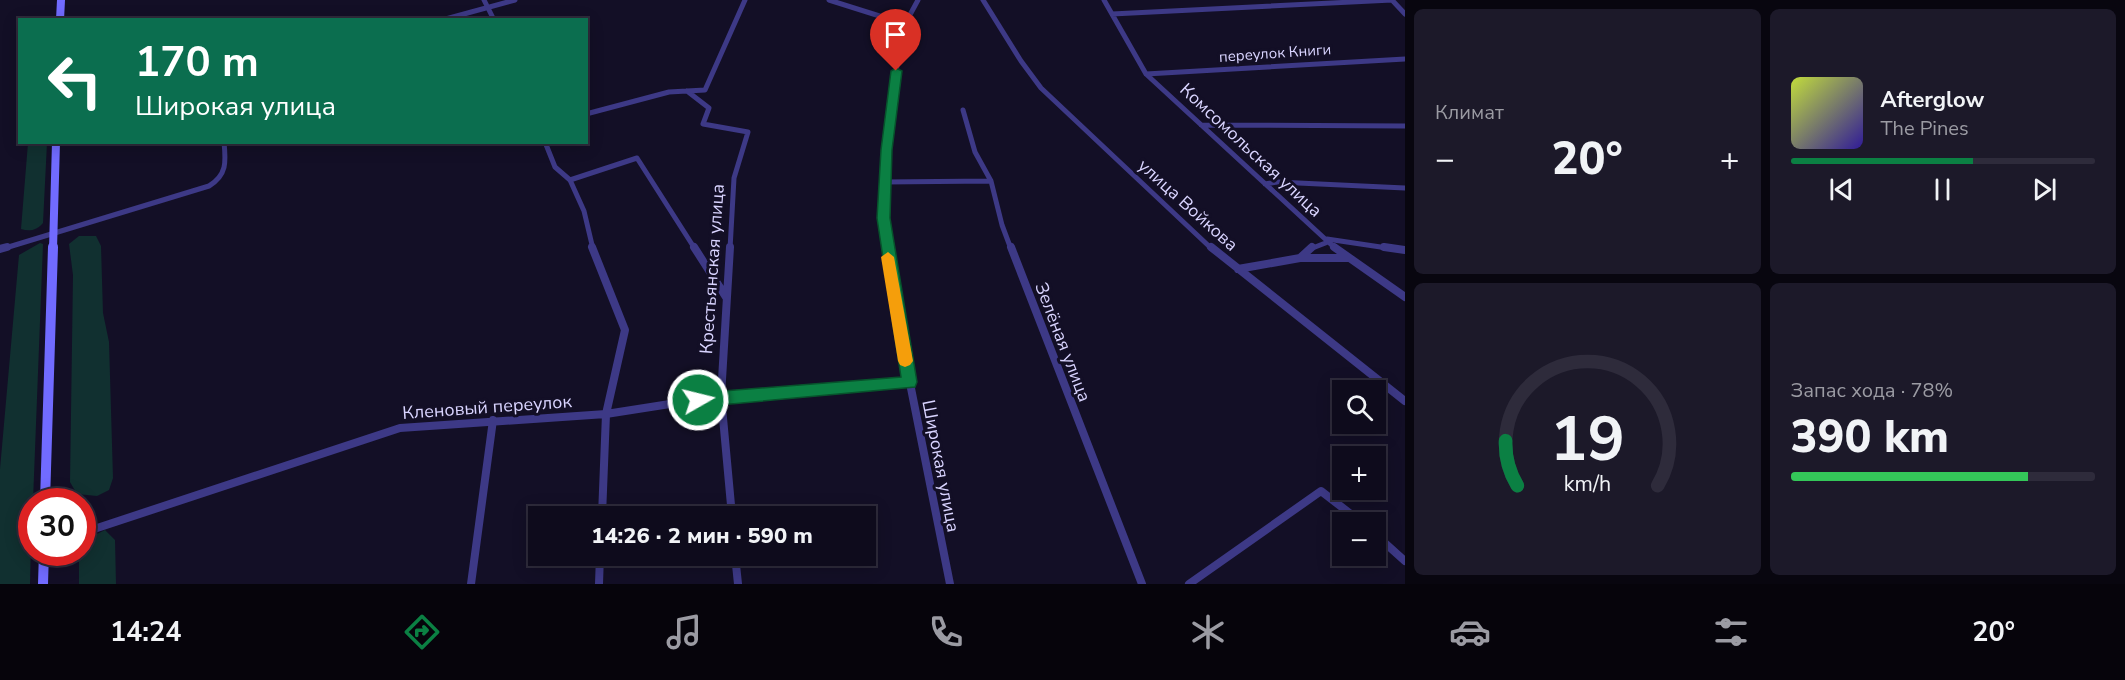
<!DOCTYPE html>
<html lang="ru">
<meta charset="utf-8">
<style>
:root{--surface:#0e0b1c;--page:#1c1929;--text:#f1f3f6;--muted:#9b9ba3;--line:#2e2b3b;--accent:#0b8043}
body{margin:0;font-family:"Nunito Sans",sans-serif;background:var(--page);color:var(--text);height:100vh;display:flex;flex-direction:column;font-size:22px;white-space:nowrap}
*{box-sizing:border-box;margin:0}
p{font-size:20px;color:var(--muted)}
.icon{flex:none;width:33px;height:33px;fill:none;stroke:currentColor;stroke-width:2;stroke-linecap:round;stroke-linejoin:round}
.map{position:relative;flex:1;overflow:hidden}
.drawer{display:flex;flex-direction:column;gap:9px;padding:9px;background:#08060f;width:720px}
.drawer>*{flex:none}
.hud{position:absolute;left:18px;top:18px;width:570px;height:126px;border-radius:0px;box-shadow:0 3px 15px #0003,0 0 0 2px var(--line);background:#0b6e4f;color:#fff;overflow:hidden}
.tools{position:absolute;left:1332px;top:380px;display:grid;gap:12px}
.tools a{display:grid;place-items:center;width:54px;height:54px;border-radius:0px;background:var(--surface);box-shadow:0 3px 15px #0003,0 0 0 2px var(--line);font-size:30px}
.speed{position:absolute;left:18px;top:488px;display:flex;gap:12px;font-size:30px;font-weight:700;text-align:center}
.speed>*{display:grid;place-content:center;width:78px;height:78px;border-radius:50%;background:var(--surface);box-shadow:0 3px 15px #0003,0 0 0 2px var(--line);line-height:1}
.speed .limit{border:9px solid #d22;background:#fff;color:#111}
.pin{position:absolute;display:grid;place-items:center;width:51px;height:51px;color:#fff;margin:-62px -26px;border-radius:50% 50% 50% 0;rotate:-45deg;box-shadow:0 0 6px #0007}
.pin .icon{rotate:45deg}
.me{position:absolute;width:66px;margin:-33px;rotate:82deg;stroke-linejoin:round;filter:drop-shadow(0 0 4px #0008)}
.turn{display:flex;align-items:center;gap:21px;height:126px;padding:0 18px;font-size:27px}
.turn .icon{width:78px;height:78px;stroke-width:2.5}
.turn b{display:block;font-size:42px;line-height:51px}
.big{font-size:45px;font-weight:800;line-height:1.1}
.drawer .widget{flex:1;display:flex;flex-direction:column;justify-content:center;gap:9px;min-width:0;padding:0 21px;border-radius:9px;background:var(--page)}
.drawer .dial{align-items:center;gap:0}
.dial svg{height:156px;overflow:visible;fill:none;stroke:var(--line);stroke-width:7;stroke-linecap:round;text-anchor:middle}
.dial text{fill:var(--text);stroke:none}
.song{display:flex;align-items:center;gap:18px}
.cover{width:72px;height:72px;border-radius:9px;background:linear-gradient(135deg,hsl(70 70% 55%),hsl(250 70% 35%))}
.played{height:6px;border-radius:3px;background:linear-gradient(90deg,var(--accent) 60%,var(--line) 60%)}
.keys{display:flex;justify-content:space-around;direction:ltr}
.heat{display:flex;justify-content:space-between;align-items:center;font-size:33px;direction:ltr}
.charge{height:9px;border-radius:4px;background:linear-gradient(90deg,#34c759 78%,var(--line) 0)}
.drawer .tiles{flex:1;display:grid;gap:9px;grid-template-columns:repeat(2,1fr)}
.trip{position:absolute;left:528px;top:506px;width:348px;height:60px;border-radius:0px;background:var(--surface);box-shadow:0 3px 15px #0003,0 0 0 2px var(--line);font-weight:800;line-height:60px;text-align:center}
.tab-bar{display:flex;height:96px;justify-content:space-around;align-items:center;background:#06040b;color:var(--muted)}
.tab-bar .icon{width:42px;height:42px}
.tab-bar .current{color:var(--accent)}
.tab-bar b{font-size:27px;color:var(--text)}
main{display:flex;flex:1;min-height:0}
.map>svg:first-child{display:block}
</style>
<main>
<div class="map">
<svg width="1405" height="584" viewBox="0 0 1405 584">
<rect width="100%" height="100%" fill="#130f26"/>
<path fill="#113030" d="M28 143H47L43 223C37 230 30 232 21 229Z
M79 236H96L101 246 103 313 109 342 113 478 109 490 97 496 77 494 70 482 73 275 69 244Z
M40 243 43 244 33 501H32L30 584H0V469L19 255Z
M105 530 115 540 116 584H79V552H82L83 541Z"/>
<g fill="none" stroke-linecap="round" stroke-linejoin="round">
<path stroke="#3d3986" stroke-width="5" d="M484 0 494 20
M829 0 905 24
M983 0 1021 61 1041 88 1212 249
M1104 0 1146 74 1336 249
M1112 14 1392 0 1405 14
M442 20 515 0
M1146 74 1405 59
M687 91 709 108 703 124 748 132 734 178 730 249
M963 110 975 152 991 181 1002 225 1011 249
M586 114 669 92 705 90 745 0
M1201 125 1405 126
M545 142 555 167 570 180 584 211 593 249
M570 180 637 158 695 249
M884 182 991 181
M1265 184 1277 182 1405 188
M1327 239 1394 249
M2 249 209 186C227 175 226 162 224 142
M887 249 883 218 887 150 899 48 905 24 918 0
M1310 249 1328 242"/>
<path stroke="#3d3986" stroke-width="8" d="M592 247 625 330 606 414 602 516
M694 247 726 297
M730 247 721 396 732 516
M887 247 897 318 950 584
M1011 247 1142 584
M1211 247 1405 401
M1334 247 1405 297
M1384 247 1405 250
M0 249 7 247
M1300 258H1348
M1238 269 1300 258 1312 247
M82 533 400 428 606 414 721 396 909 382
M1376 535 1405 561
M735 555 738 584
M471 584 493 420
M599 584 600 555
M1189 584 1321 491 1361 522"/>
<path stroke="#716bff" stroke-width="8" d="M60 20 61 0
M53 249 56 142"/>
<path stroke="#716bff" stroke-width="10" d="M45 501 53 247
M43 584 44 552"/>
</g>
<path fill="#0b8043" stroke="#07532c" stroke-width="1.5" d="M896 68 902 71 892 150 890 218 917 382 915 387 698 407 693 405 690 400 693 395 698 393 901 377 877 218 881 150 891 71Z"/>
<path fill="#f59e0b" d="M888 252 894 257 913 361 910 365 905 367 900 365 898 361 881 257Z"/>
<g text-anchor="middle" stroke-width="6" stroke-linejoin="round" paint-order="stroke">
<g font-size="15" fill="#d9d4ff" stroke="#130f26">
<text transform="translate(1275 53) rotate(-4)" y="5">переулок Книги</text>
</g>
<g font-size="18" fill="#d9d4ff" stroke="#130f26">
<text transform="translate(1251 150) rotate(43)" y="6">Комсомольская улица</text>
<text transform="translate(1188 205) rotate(42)" y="6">улица Войкова</text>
<text transform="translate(712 269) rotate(-86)" y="6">Крестьянская улица</text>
<text transform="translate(1063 342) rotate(69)" y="6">Зелёная улица</text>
<text transform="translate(487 407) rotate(-4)" y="6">Кленовый переулок</text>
<text transform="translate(941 466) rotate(79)" y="6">Широкая улица</text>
</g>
</g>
</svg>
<div class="tools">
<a><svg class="icon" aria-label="search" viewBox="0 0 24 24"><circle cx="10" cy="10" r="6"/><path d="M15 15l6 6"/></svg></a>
<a>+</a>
<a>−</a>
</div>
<div class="speed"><div class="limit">30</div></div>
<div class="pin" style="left:896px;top:71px;background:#d93025"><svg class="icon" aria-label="arrive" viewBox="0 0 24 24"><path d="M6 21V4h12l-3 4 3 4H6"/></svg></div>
<svg class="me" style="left:698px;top:400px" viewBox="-20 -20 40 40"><circle r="17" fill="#0b8043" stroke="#fff" stroke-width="3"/><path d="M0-11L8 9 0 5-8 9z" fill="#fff"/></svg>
<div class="trip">14:26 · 2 мин · 590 m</div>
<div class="hud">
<div class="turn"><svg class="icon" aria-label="left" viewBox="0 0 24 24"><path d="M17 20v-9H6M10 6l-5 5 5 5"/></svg><div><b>170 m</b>Широкая улица</div></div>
</div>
</div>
<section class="drawer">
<div class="tiles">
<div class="widget"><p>Климат</p>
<div class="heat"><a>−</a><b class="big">20°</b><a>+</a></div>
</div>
<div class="widget">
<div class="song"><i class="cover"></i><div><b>Afterglow</b><p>The Pines</p></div></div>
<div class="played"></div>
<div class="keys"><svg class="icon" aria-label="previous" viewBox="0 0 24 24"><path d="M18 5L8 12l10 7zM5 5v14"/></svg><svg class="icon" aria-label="pause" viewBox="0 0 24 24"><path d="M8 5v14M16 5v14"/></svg><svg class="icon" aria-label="next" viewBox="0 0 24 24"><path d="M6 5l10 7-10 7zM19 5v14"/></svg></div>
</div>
<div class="widget dial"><svg viewBox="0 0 100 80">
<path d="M14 69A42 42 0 1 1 86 69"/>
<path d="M14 69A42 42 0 0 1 8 46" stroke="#0b8043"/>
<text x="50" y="56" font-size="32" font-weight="700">19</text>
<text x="50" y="72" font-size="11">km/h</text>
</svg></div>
<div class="widget"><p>Запас хода · 78%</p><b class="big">390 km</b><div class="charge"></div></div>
</div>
</section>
</main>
<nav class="tab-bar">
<b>14:24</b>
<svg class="icon current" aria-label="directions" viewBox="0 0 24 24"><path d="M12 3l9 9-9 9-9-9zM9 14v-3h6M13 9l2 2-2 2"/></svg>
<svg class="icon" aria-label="music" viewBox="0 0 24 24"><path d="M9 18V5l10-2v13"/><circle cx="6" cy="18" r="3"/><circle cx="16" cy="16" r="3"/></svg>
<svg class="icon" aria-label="phone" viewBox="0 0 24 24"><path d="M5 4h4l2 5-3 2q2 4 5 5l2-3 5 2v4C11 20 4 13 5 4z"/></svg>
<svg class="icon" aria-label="climate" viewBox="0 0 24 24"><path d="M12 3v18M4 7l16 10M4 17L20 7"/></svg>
<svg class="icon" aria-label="car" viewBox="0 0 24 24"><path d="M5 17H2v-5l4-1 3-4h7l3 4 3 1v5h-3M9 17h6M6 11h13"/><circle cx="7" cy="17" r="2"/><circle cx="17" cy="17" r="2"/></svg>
<svg class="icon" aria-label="filters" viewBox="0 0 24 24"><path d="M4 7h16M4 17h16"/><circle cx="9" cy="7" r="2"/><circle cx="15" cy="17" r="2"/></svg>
<b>20°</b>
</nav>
